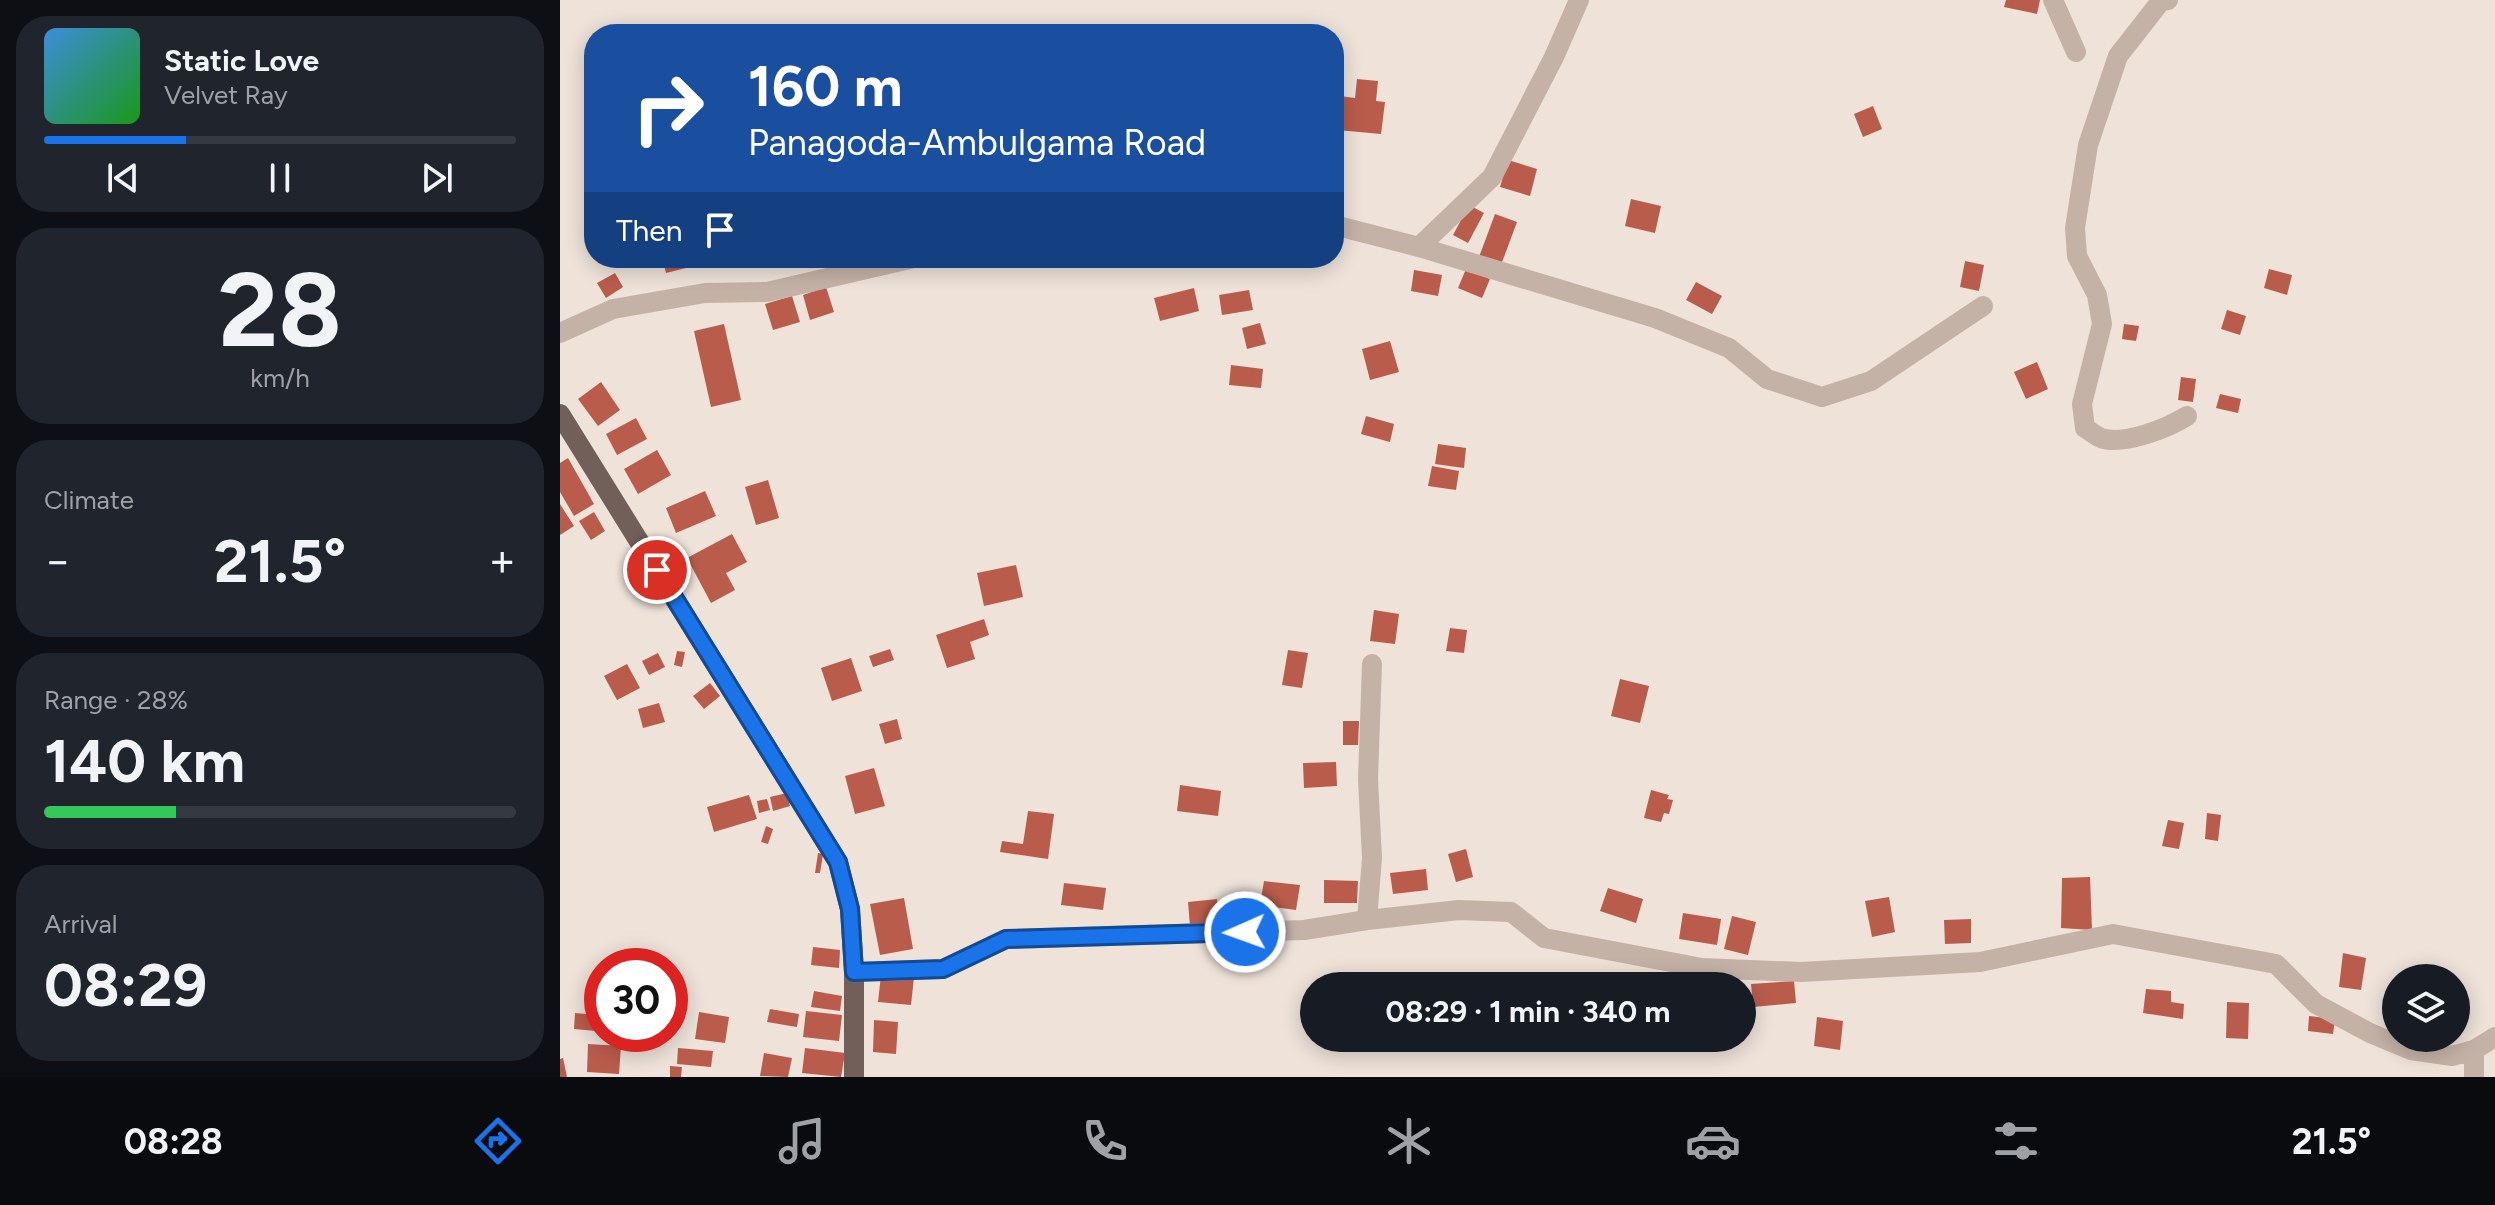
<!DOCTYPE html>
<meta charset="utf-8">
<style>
:root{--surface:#171b24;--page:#20242c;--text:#f1f3f6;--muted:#9ea1a6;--line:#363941;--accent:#1a73e8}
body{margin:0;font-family:Figtree,sans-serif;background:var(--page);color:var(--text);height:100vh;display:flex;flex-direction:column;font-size:30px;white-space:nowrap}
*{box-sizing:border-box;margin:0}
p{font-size:26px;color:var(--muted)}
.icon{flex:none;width:44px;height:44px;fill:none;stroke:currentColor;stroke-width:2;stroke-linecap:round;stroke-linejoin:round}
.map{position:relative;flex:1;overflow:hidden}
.sheet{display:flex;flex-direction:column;gap:16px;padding:16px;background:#0d0f14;width:560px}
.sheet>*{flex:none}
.top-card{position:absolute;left:24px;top:24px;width:760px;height:244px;border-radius:32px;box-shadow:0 4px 20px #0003;background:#1a4fa0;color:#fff;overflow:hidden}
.buttons{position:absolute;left:1822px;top:964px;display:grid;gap:16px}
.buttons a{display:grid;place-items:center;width:88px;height:88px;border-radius:50%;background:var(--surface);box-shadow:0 4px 20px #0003;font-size:40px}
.speed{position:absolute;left:24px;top:948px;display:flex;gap:16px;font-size:40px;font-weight:700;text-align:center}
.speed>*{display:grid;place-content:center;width:104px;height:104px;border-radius:50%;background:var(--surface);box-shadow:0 4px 20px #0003;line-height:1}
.speed .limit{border:12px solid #d22;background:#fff;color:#111}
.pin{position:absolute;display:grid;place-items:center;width:68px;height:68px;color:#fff;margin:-34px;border:4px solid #fff;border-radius:50%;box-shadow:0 2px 8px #0007}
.me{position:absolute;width:88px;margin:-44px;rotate:268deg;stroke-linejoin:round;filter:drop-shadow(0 0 6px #0008)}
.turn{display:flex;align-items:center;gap:28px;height:168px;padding:0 32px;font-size:36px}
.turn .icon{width:104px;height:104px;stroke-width:2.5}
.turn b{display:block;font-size:56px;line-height:68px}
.then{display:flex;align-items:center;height:76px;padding:0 32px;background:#0003;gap:16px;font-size:30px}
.big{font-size:60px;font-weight:700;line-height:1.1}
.sheet .tile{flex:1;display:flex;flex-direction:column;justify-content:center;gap:12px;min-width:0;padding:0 28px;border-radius:32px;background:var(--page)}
.sheet .dial{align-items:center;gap:0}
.dial b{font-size:104px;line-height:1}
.song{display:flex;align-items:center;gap:24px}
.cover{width:96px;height:96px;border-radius:12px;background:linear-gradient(135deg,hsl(210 70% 55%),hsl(120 70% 35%))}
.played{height:8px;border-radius:4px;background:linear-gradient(90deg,var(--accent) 30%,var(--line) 30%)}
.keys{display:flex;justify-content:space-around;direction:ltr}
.heat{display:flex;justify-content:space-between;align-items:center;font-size:44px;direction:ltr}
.charge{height:12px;border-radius:6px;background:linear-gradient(90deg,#34c759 28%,var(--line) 0)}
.trip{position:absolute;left:740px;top:972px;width:456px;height:80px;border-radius:40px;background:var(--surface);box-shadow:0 4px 20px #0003;font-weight:700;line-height:80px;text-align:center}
.menu{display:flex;height:128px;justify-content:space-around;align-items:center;background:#090b0e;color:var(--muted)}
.menu .icon{width:56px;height:56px}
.menu .active{color:var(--accent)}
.menu b{font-size:36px;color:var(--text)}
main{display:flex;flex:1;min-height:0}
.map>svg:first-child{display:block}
</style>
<main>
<section class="sheet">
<div class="tile">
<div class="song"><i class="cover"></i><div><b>Static Love</b><p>Velvet Ray</p></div></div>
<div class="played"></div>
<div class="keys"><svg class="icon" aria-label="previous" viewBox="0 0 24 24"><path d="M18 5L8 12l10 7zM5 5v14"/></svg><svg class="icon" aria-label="pause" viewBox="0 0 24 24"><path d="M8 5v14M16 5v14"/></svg><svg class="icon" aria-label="next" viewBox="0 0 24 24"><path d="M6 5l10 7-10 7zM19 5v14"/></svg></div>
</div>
<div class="tile dial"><b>28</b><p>km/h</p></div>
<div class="tile"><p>Climate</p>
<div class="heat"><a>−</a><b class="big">21.5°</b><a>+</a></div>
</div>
<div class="tile"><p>Range · 28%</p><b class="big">140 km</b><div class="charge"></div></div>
<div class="tile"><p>Arrival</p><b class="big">08:29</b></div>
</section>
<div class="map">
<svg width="1935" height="1077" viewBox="0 0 1935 1077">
<rect width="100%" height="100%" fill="#eee2d9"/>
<path fill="#ba5c4c" d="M1446 0H1480L1477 14 1444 7Z
M797 79 818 81 816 101 825 102 821 134 777 130 780 96 795 98Z
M1313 106 1322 129 1303 137 1294 114Z
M948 160 977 169 970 196 940 187Z
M1071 199 1101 206 1095 233 1065 226Z
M909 205 924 213 908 243 893 235Z
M935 214 957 222 941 265 919 257Z
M102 258H140L142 264 106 273Z
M1405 261 1424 265 1419 291 1400 287Z
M906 269 930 279 922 298 898 288Z
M1709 269 1732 275 1727 295 1704 288Z
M854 270 882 275 878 296 851 291Z
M55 273 63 287 46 298 37 283Z
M1136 282 1162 296 1152 314 1126 300Z
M266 287 274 312 250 320 243 295Z
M634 288 639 311 600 321 594 298Z
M689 290 693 310 662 315 659 295Z
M232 296 240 322 213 330 205 304Z
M1667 310 1686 316 1680 335 1661 329Z
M700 323 706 344 687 349 682 328Z
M164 324 181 400 151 407 134 331Z
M1564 324 1579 326 1576 341 1562 339Z
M830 341 839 372 810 380 802 349Z
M1477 362 1488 389 1466 399 1454 372Z
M671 365 703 369 701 388 669 385Z
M1621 377 1636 379 1633 402 1618 400Z
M41 382 60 410 38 426 18 399Z
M1660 394 1681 399 1678 413 1656 408Z
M806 416 834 424 830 442 801 434Z
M76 418 87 439 57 455 46 434Z
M878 444 906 448 904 468 875 464Z
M97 450 111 475 78 494 64 469Z
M8 458 34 504 14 516 0 492V463Z
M872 466 899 471 896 490 868 486Z
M208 480 219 518 196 525 185 487Z
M145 491 156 516 116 533 106 508Z
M0 504 14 526 0 535Z
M34 512 45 531 31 540 19 521Z
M172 534 187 562 166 573 175 590 151 603 127 558Z
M456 565 463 597 424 606 417 573Z
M814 610 839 614 835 644 810 641Z
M424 619 429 635 410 642 415 659 387 668 376 635Z
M890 628 907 630 904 653 886 651Z
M330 649 334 660 313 667 309 656Z
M728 650 748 653 742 688 722 685Z
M117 651 125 652 122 667 114 665Z
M98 653 105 667 89 675 82 661Z
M291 658 302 691 272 701 261 668Z
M67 664 80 688 57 700 44 676Z
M1060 679 1089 686 1080 723 1051 716Z
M150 683 160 696 144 709 133 696Z
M99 703 105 722 83 728 78 709Z
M337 719 342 739 325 744 319 724Z
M783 721H799L798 745H783Z
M776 762 777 786 744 788 743 763Z
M314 768 325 806 295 814 285 776Z
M620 785 661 791 658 816 617 811Z
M1091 790 1109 795 1107 799 1113 800 1109 814 1104 813 1101 822 1084 818Z
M227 793 230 806 213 811 210 797Z
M189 795 197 819 154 832 147 807Z
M207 799 210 810 199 813 197 801Z
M468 811 494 814 488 859 440 852 442 841 463 844Z
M1647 813 1661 815 1658 841 1645 839Z
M1608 820 1624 823 1619 849 1602 846Z
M206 826 213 829 208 844 201 842Z
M906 849 913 877 896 882 888 854Z
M258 853 263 854 260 873H255Z
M866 869 868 890 833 894 830 873Z
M1530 877 1532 930 1501 928 1502 878Z
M764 880 798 881 797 903H764Z
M704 881 740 885 736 910 700 905Z
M504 883 546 888 543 910 501 905Z
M1048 888 1083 899 1076 923 1040 911Z
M1329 897 1335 932 1312 937 1305 901Z
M344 898 353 949 320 955 310 904Z
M657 899 659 924 630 926 628 902Z
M1123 913 1161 919 1157 945 1119 939Z
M1172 916 1196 922 1188 955 1164 949Z
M1411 919V943L1385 944 1384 920Z
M253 947 280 950 279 968 251 965Z
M1783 953 1806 958 1801 990 1779 987Z
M321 975 354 977 351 1005 318 1002Z
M1234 981 1236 1003 1193 1007 1191 984Z
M1586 989 1611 991V1002L1624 1004 1623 1019 1583 1013Z
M254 991 282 996 280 1011 251 1007Z
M1667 1002 1689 1003 1688 1039 1666 1038Z
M210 1009 239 1014 237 1027 207 1022Z
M246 1011 282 1015 279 1041 243 1037Z
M139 1012 169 1017 165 1043 135 1039Z
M15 1013 37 1015 36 1031 14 1029Z
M1749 1016 1775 1019 1773 1034 1748 1031Z
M1257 1017 1283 1021 1280 1050 1254 1046Z
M314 1020 338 1022 336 1054 313 1052Z
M28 1044 61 1046 59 1074 27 1072Z
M118 1048 153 1051 151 1067 117 1064Z
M245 1048 285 1053 281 1077 242 1073Z
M204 1053 232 1058 228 1077 200 1076Z
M3 1058 7 1077H0V1059Z
M110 1066 122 1067 121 1077H110Z"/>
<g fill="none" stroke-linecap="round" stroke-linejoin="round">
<path stroke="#c5b2a7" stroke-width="20" d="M1493 0 1516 52
M1608 0 1601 1 1558 56 1528 145 1515 228 1517 256 1537 295 1542 324 1522 404 1525 428C1530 431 1536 436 1541 438 1563 446 1608 428 1627 416
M774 225 859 247 932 177 994 57 1019 0
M859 247 1095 318 1169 348 1207 379 1262 397 1311 381 1423 306
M0 333 53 309 145 293 207 292 354 258
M807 920 812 858 808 779 812 664
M294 972 383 969 446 939 744 930 807 920 899 910 951 912 984 938 1142 968 1241 972 1420 962 1553 934 1716 964 1756 1004 1810 1033 1851 1050 1892 1056 1914 1050 1935 1037
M1914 1077V1050"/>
<path stroke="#735f59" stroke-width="20" d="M0 414 278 862 290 909 294 972V1077"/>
</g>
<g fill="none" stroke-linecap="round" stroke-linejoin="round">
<defs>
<path id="route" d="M97 570 278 862 290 909 294 972 383 969 446 939 685 932"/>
</defs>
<use href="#route" stroke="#114b97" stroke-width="20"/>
<use href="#route" stroke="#1a73e8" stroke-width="14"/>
</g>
</svg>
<div class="buttons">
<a><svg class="icon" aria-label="layers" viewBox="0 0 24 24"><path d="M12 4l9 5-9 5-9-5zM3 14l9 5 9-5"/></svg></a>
</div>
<div class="speed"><div class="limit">30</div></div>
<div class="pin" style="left:97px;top:570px;background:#d93025"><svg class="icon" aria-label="arrive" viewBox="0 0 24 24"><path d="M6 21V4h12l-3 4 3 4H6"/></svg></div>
<svg class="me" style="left:685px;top:932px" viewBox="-20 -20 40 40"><circle r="17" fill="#1a73e8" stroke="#fff" stroke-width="3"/><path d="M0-11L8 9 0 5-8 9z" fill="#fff"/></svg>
<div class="trip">08:29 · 1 min · 340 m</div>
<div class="top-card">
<div class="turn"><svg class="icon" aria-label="right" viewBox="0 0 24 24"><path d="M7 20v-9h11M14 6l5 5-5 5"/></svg><div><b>160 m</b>Panagoda-Ambulgama Road</div></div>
<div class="then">Then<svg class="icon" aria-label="arrive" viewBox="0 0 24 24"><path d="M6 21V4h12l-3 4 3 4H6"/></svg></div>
</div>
</div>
</main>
<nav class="menu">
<b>08:28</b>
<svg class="icon active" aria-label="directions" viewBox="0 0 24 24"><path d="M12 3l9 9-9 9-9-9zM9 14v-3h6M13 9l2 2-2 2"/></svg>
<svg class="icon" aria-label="music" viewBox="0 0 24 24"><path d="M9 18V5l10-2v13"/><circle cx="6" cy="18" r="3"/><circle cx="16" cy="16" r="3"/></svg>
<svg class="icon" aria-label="phone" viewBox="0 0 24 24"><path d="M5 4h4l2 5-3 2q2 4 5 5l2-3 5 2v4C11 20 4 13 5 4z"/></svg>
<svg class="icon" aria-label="climate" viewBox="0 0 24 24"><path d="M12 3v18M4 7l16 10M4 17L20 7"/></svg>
<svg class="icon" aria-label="car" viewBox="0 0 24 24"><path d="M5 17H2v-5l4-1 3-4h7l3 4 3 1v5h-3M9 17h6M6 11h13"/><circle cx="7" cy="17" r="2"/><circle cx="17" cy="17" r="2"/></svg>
<svg class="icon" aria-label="filters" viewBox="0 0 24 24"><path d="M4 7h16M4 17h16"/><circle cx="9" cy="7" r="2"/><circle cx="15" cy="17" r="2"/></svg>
<b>21.5°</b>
</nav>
